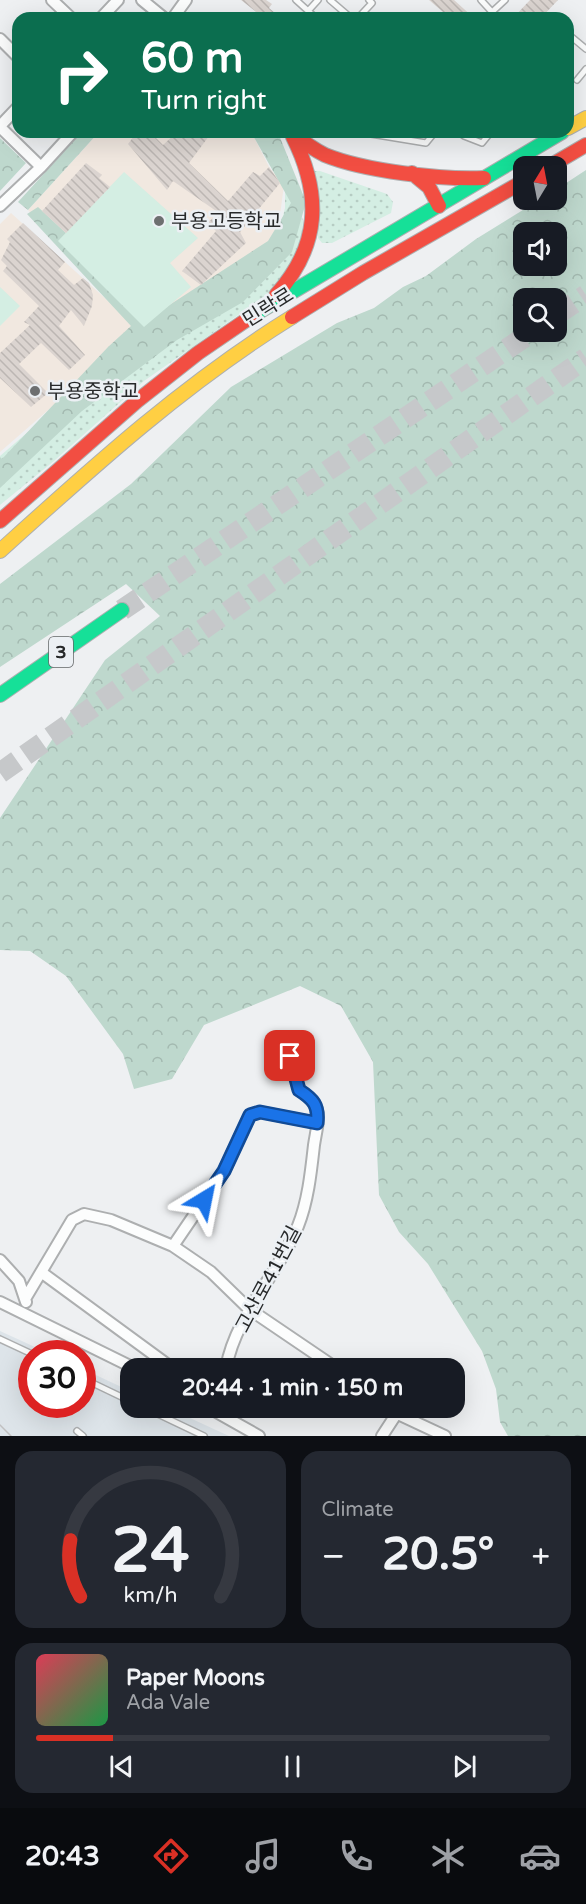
<!DOCTYPE html>
<meta charset="utf-8">
<style>
:root{--surface:#171b24;--page:#242831;--text:#f1f3f6;--muted:#9ea1a6;--line:#363941;--accent:#d93025}
body{margin:0;font-family:"Varela Round","Noto Sans KR",sans-serif;background:var(--page);color:var(--text);height:100vh;display:flex;flex-direction:column;font-size:22px;white-space:nowrap}
*{box-sizing:border-box;margin:0}
p{font-size:20px;color:var(--muted)}
.icon{flex:none;width:33px;height:33px;fill:none;stroke:currentColor;stroke-width:2;stroke-linecap:round;stroke-linejoin:round}
.map{position:relative;height:1436px;overflow:hidden}
.sheet{display:flex;flex-direction:column;gap:15px;padding:15px;background:#0d0f14;flex:1}
.sheet>*{flex:none}
.banner{position:absolute;left:12px;top:12px;width:562px;height:126px;border-radius:18px;box-shadow:0 6px 24px #0002;background:#0b6e4f;color:#fff;overflow:hidden}
.needle{width:39px;rotate:10deg}
.fabs{position:absolute;left:513px;top:156px;display:grid;gap:12px}
.fabs a{display:grid;place-items:center;width:54px;height:54px;border-radius:12px;background:var(--surface);box-shadow:0 6px 24px #0002;font-size:30px}
.speed{position:absolute;left:18px;top:1340px;display:flex;gap:12px;font-size:30px;font-weight:700;text-align:center}
.speed>*{display:grid;place-content:center;width:78px;height:78px;border-radius:50%;background:var(--surface);box-shadow:0 6px 24px #0002;line-height:1}
.speed .limit{border:9px solid #d22;background:#fff;color:#111}
.pin{position:absolute;display:grid;place-items:center;width:51px;height:51px;color:#fff;margin:-26px;border-radius:12px;box-shadow:0 3px 9px #0006}
.me{position:absolute;width:66px;margin:-33px;rotate:35deg;stroke-linejoin:round;filter:drop-shadow(0 0 4px #0008)}
.turn{display:flex;align-items:center;gap:21px;height:126px;padding:0 30px;font-size:27px}
.turn .icon{width:78px;height:78px;stroke-width:2.5}
.turn b{display:block;font-size:42px;line-height:51px}
.big{font-size:45px;font-weight:800;line-height:1.1}
.sheet .card{flex:1;display:flex;flex-direction:column;justify-content:center;gap:9px;min-width:0;padding:0 21px;border-radius:18px;background:var(--page)}
.sheet .dial{align-items:center;gap:0}
.dial svg{height:156px;overflow:visible;fill:none;stroke:var(--line);stroke-width:7;stroke-linecap:round;text-anchor:middle}
.dial text{fill:var(--text);stroke:none}
.song{display:flex;align-items:center;gap:18px}
.cover{width:72px;height:72px;border-radius:9px;background:linear-gradient(135deg,hsl(350 70% 55%),hsl(140 70% 35%))}
.played{height:6px;border-radius:3px;background:linear-gradient(90deg,var(--accent) 15%,var(--line) 15%)}
.keys{display:flex;justify-content:space-around;direction:ltr}
.heat{display:flex;justify-content:space-between;align-items:center;font-size:33px;direction:ltr}
.sheet .tiles{flex:1;display:grid;gap:15px;grid-template-columns:1fr 1fr}
.card:last-child{grid-column:span 2}
.trip{position:absolute;left:120px;top:1358px;width:345px;height:60px;border-radius:18px;background:var(--surface);box-shadow:0 6px 24px #0002;font-weight:800;line-height:60px;text-align:center}
.menu{display:flex;height:96px;justify-content:space-around;align-items:center;background:#090b0e;color:var(--muted)}
.menu .icon{width:42px;height:42px}
.menu .on{color:var(--accent)}
.menu b{font-size:27px;color:var(--text)}
.map>svg:first-child{display:block}
</style>
<div class="map">
<svg width="586" height="1436" viewBox="0 0 586 1436">
<defs>
<pattern id="grass-dots" width="8" height="8" patternUnits="userSpaceOnUse" patternTransform="scale(1.5)"><rect width="8" height="8" fill="#d4eee3"/><path d="M2 2h.1M6 6h.1" fill="none" stroke="#b6ccc3" stroke-width="1.8" stroke-linecap="round"/></pattern>
<pattern id="forest-crowns" width="20" height="18" patternUnits="userSpaceOnUse" patternTransform="scale(1.5)"><rect width="20" height="18" fill="#bed8cd"/><path d="M2 6a3 3 0 1 1 6 0M12 15a3 3 0 1 1 6 0" fill="none" stroke="#a3b9b0"/></pattern>
<pattern id="building-back-hatch" width="6" height="6" patternUnits="userSpaceOnUse" patternTransform="scale(1.5)"><rect width="6" height="6" fill="#dbd4d0"/><path d="M-1 5l2 2M0 0l6 6M5-1l2 2" fill="none" stroke="#bcb6b3"/></pattern>
</defs>
<rect width="100%" height="100%" fill="#eef0f2"/>
<path fill="#dde4e9" d="M0 1331 48 1353H32V1404H82L83 1369 130 1391V1407H166L229 1436H0Z"/>
<path fill="#f1e8e0" d="M99 132H248L254 137 269 167 284 185 278 230 272 243 144 327 28 210Z
M11 213 140 330 0 452V224Z"/>
<path fill="url(#grass-dots)" d="M247 132H268L299 200 303 222 301 243 286 277 264 297 144 381 54 461 0 505V456L138 337 275 248 285 208V184L274 152Z
M314 171H320L387 194 393 202 391 213 332 243H322L318 238Z"/>
<path fill="url(#forest-crowns)" fill-rule="evenodd" d="M82 132H99L28 210 18 202Z
M251 132H276L279 135 306 202 292 252 243 302 177 340 82 411 0 488V457L2 459 108 347 131 326 27 214 38 207 154 315 268 241 291 203Z
M0 138 26 163 0 191Z
M586 170V1436H508L500 1422 496 1389 482 1351 428 1264 399 1232 379 1195 373 1062 341 1006 300 986 204 1025 172 1079 134 1089 123 1054 66 976 30 951 0 950V818L105 660 160 616 126 584 0 667V584L131 484 231 387 337 323 374 308 403 287 426 276 476 239 539 200H556L557 189ZM524 232H556V266H524ZM524 298H556V332H524Z"/>
<path fill="#d4eee3" d="M124 172 198 238 170 263 191 287 144 327 58 241Z
M0 287 20 306 0 326Z"/>
<path fill="url(#building-back-hatch)" d="M241 0H266L272 4 269 8 281 18H264Z
M429 0H454L474 18H450Z
M530 0H558L541 18H513Z
M137 132H150L163 145 177 132H212L189 163 228 201 253 172 260 176 269 167 280 183 240 232 246 243 201 285 182 271 216 231 207 223 219 213 173 181 167 190 128 144Z
M86 163 102 175 99 178 110 187 66 233 42 211Z
M23 223 65 262 58 270 74 285 83 278 89 283 93 295 92 306 84 326 71 310 59 326 85 355 69 370 41 343 19 364 48 393 31 407 0 378V353L30 325 24 322 39 306 3 271 7 266 1 260 10 242 7 239Z"/>
<g fill="none" stroke-linecap="round" stroke-linejoin="round">
<path stroke="#c6c8ca" stroke-width="21" stroke-dasharray="21 10" stroke-linecap="butt" d="M556 315 586 295
M122 610 532 332
M0 773 586 358"/>
<defs>
<path id="lane" d="M296 0 316 18
M330 0 351 18
M481 0 492 12 505 0
M308 11 318 0
M358 18 372 3 369 0
M568 34 586 49
M577 80 586 69
M359 132 426 143 435 132
M464 136 482 143 491 132
M0 1339 32 1354
M82 1378 130 1401
M143 1407 204 1436
M77 1431 83 1436"/>
<path id="street" d="M52 0 71 18
M142 0 164 18
M101 18 118 0
M173 18 186 0
M0 39 18 57
M0 126 18 107
M0 127 41 167
M0 206 41 167 73 132
M317 1123 260 1112 250 1115 224 1171 173 1246 211 1272 249 1309 336 1368
M0 1260 19 1281 26 1302
M41 1272 172 1368
M25 1299 72 1220 84 1214 111 1220 173 1246
M0 1302 134 1368
M226 1368C236 1314 278 1275 298 1226 308 1201 311 1172 314 1145 318 1119 325 1106 299 1090L290 1056
M219 1407 218 1413 259 1436
M389 1407 400 1415 445 1436
M382 1436 397 1413"/>
<path id="fast" d="M255 314 562 132
M0 695 122 610"/>
<path id="slow" d="M568 128 586 118
M0 551C94 466 184 384 292 317"/>
<path id="jam" d="M291 132C302 141 313 149 325 155 364 171 442 180 484 178
M550 166 586 145
M412 173 429 187 439 206
M276 295C320 246 322 195 293 137
M292 317 363 273 524 181
M0 521 137 401 198 353 255 314"/>
</defs>
<use href="#lane" stroke="#adafb0" stroke-width="8"/>
<use href="#street" stroke="#adafb0" stroke-width="14"/>
<use href="#fast" stroke="#adafb0" stroke-width="16"/>
<use href="#slow" stroke="#adafb0" stroke-width="16"/>
<use href="#jam" stroke="#adafb0" stroke-width="16"/>
<use href="#lane" stroke="#fcfdfd" stroke-width="5"/>
<use href="#street" stroke="#fcfdfd" stroke-width="10"/>
<use href="#fast" stroke="#16e098" stroke-width="14"/>
<use href="#slow" stroke="#ffcf43" stroke-width="14"/>
<use href="#jam" stroke="#f24e42" stroke-width="14"/>
<path stroke="#c0c0c1" stroke-width="1.5" d="M0 1425 11 1436"/>
</g>
<g fill="none" stroke-linecap="round" stroke-linejoin="round">
<defs>
<path id="route" d="M204 1200 224 1171 250 1115 260 1112 317 1123C319 1105 313 1099 299 1090L290 1056"/>
</defs>
<use href="#route" stroke="#114b97" stroke-width="15"/>
<use href="#route" stroke="#1a73e8" stroke-width="10"/>
</g>
<g fill="#6d6f70" stroke="#ecf0f4" stroke-width="2">
<circle cx="159" cy="221" r="6"/>
<circle cx="35" cy="391" r="6"/>
</g>
<g text-anchor="middle" stroke-width="5" stroke-linejoin="round" paint-order="stroke">
<rect fill="#ecf0f4" stroke="#626567" stroke-width="1.5" x="49" y="637" width="24" height="30" rx="4.5"/>
<g font-size="18" font-weight="bold" fill="#27292a">
<text x="61" y="658">3</text>
</g>
<g font-size="20" fill="#27292a" stroke="#ecf0f4" text-anchor="start">
<text x="171" y="228">부용고등학교</text>
<text x="47" y="398">부용중학교</text>
</g>
<g font-size="20" fill="#27292a" stroke="#ecf0f4">
<text transform="translate(268 307) rotate(-32)" y="7">민락로</text>
<text transform="translate(268 1279) rotate(-62)" y="7">고산로41번길</text>
</g>
</g>
</svg>
<div class="fabs">
<a><svg class="needle" viewBox="-14 -14 28 28"><path d="M0-13l5 13h-10z" fill="#e53935"/><path d="M0 13l5-13h-10z" fill="#9ea1a6"/></svg></a>
<a><svg class="icon" aria-label="sound" viewBox="0 0 24 24"><path d="M4 9h4l5-4v14l-5-4H4zM17 9q2 3 0 6"/></svg></a>
<a><svg class="icon" aria-label="search" viewBox="0 0 24 24"><circle cx="10" cy="10" r="6"/><path d="M15 15l6 6"/></svg></a>
</div>
<div class="speed"><div class="limit">30</div></div>
<div class="pin" style="left:290px;top:1056px;background:#d93025"><svg class="icon" aria-label="arrive" viewBox="0 0 24 24"><path d="M6 21V4h12l-3 4 3 4H6"/></svg></div>
<svg class="me" style="left:204px;top:1200px" viewBox="-20 -20 40 40"><path d="M0-17L14 15 0 8-14 15z" fill="#1a73e8" stroke="#fff" stroke-width="4"/></svg>
<div class="trip">20:44 · 1 min · 150 m</div>
<div class="banner">
<div class="turn"><svg class="icon" aria-label="right" viewBox="0 0 24 24"><path d="M7 20v-9h11M14 6l5 5-5 5"/></svg><div><b>60 m</b>Turn right</div></div>
</div>
</div>
<section class="sheet">
<div class="tiles">
<div class="card dial"><svg viewBox="0 0 100 80">
<path d="M14 69A42 42 0 1 1 86 69"/>
<path d="M14 69A42 42 0 0 1 9 40" stroke="#d93025"/>
<text x="50" y="56" font-size="32" font-weight="700">24</text>
<text x="50" y="72" font-size="11">km/h</text>
</svg></div>
<div class="card"><p>Climate</p>
<div class="heat"><a>−</a><b class="big">20.5°</b><a>+</a></div>
</div>
<div class="card">
<div class="song"><i class="cover"></i><div><b>Paper Moons</b><p>Ada Vale</p></div></div>
<div class="played"></div>
<div class="keys"><svg class="icon" aria-label="previous" viewBox="0 0 24 24"><path d="M18 5L8 12l10 7zM5 5v14"/></svg><svg class="icon" aria-label="pause" viewBox="0 0 24 24"><path d="M8 5v14M16 5v14"/></svg><svg class="icon" aria-label="next" viewBox="0 0 24 24"><path d="M6 5l10 7-10 7zM19 5v14"/></svg></div>
</div>
</div>
</section>
<nav class="menu">
<b>20:43</b>
<svg class="icon on" aria-label="directions" viewBox="0 0 24 24"><path d="M12 3l9 9-9 9-9-9zM9 14v-3h6M13 9l2 2-2 2"/></svg>
<svg class="icon" aria-label="music" viewBox="0 0 24 24"><path d="M9 18V5l10-2v13"/><circle cx="6" cy="18" r="3"/><circle cx="16" cy="16" r="3"/></svg>
<svg class="icon" aria-label="phone" viewBox="0 0 24 24"><path d="M5 4h4l2 5-3 2q2 4 5 5l2-3 5 2v4C11 20 4 13 5 4z"/></svg>
<svg class="icon" aria-label="climate" viewBox="0 0 24 24"><path d="M12 3v18M4 7l16 10M4 17L20 7"/></svg>
<svg class="icon" aria-label="car" viewBox="0 0 24 24"><path d="M5 17H2v-5l4-1 3-4h7l3 4 3 1v5h-3M9 17h6M6 11h13"/><circle cx="7" cy="17" r="2"/><circle cx="17" cy="17" r="2"/></svg>
</nav>
